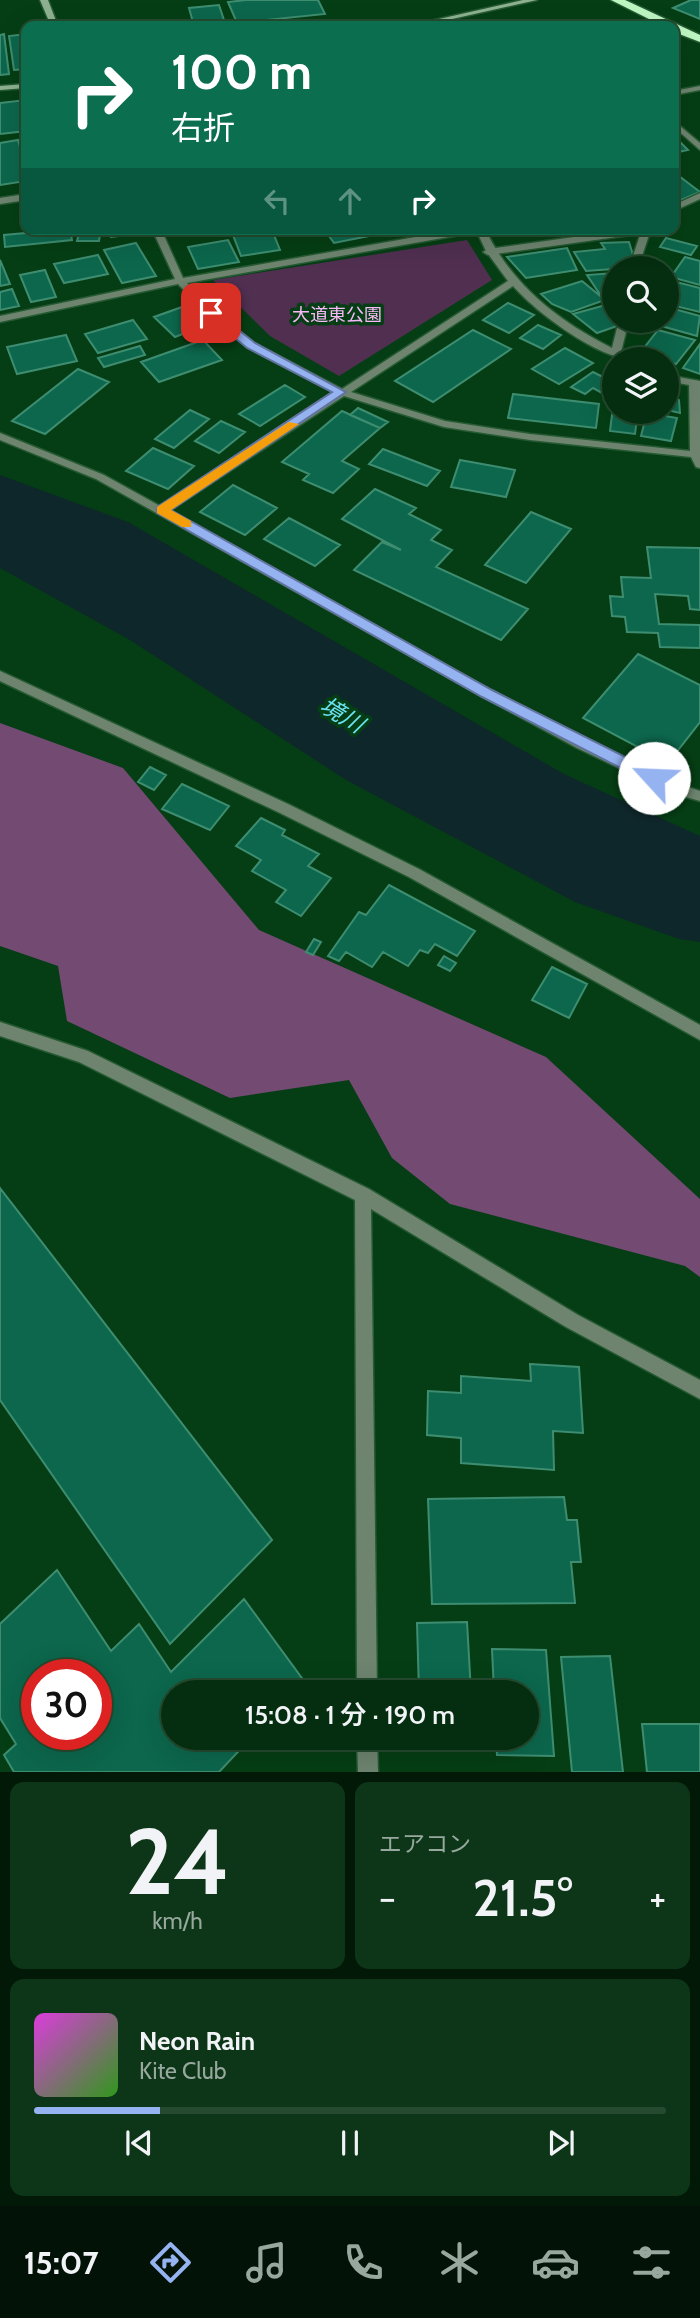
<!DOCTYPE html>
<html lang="ja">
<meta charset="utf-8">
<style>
:root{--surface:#042e0f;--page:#0d3618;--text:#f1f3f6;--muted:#97a89e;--line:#254a2f;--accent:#95b2f1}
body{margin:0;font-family:Cabin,"Noto Sans JP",sans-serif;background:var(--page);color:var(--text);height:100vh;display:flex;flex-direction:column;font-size:26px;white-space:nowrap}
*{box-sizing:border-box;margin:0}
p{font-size:23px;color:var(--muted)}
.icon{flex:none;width:38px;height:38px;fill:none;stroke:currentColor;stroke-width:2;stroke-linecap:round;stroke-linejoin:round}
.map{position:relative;height:1772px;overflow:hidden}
.details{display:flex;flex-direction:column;gap:10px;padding:10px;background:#021908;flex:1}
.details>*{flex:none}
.hud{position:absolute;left:21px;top:21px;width:658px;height:214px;border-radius:14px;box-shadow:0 7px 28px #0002,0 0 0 2px var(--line);background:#0b6e4f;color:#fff;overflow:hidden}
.fabs{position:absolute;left:602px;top:256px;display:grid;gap:14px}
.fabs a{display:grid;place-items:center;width:77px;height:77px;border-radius:50%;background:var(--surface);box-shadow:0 7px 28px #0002,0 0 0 2px var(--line);font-size:35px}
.speed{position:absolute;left:21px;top:1659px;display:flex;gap:14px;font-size:35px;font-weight:700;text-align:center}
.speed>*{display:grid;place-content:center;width:91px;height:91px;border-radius:50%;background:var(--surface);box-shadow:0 7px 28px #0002,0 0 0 2px var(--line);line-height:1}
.speed .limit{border:10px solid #d22;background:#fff;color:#111}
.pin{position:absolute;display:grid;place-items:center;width:60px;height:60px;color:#fff;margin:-30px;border-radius:14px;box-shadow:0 4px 10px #0006}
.me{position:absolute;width:77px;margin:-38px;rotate:295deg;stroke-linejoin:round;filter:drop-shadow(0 0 5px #0008)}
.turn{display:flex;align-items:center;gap:24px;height:147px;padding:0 35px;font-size:32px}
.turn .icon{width:91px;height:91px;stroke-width:2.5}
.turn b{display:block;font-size:49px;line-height:60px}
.lanes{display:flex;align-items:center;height:66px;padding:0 35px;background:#0003;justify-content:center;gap:35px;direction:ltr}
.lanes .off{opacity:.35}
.big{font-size:52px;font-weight:600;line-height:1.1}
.details .card{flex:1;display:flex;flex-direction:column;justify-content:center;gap:10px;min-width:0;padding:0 24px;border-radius:14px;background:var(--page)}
.details .dial{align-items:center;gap:0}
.dial b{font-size:91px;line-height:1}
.song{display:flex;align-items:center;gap:21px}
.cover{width:84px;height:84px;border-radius:10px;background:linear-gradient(135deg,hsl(300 70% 55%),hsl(110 70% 35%))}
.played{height:7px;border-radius:4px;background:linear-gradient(90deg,var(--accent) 20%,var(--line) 20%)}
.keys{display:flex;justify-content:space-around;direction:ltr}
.heat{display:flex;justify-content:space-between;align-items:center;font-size:38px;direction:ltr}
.details .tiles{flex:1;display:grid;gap:10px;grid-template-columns:1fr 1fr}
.card:last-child{grid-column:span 2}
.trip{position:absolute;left:161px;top:1680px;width:378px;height:70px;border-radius:35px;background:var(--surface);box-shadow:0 7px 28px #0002,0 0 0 2px var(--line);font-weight:600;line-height:70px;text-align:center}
.tabs{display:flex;height:112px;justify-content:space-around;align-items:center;background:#021206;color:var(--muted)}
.tabs .icon{width:49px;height:49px}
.tabs .selected{color:var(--accent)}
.tabs b{font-size:32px;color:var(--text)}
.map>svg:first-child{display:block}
</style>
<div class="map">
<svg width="700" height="1772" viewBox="0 0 700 1772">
<rect width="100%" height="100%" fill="#053e14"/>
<path fill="#502f50" d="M467 240 492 280 339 376 270 336 213 280Z"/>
<path fill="#734a72" d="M0 723 123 768 259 930 546 1057 700 1199V1277L685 1266 450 1204 392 1158 349 1080 230 1098 67 1021 58 966 0 946Z"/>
<path fill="#0e272b" d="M0 475 128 522 564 774 700 836V942L679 939 575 902 346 780 130 640 0 568Z"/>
<path fill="#0c674c" stroke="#3e8d71" stroke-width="2" fill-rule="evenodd" d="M246 0H318L325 14 237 23 228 2Z
M691 0H700V19L673 8Z
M219 5 226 26H194L189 8Z
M4 34 9 74 0 75V35Z
M26 34V69L14 70 9 36Z
M26 100V131L0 134V103Z
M677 139 688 150 674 153V140Z
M18 140 26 169V181L0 185V143Z
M679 176 700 192 674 203V178Z
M70 229 72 240 5 247 4 235Z
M80 229H101L99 241H77Z
M110 229H137L138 234 111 237Z
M324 229H375L379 234 334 243Z
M272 230 280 250 241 256 233 235Z
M666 238 697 246 691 255 660 247Z
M228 240 239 262 198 269 188 247Z
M629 242 633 255 627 268 586 271 574 252 605 249 601 243Z
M136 243 156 276 122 283 104 250Z
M567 248 577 270 526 278 507 257Z
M98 255 108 274 64 283 54 264Z
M685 257 700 261V285L671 277Z
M0 260 10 284 0 286Z
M45 270 56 297 31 302 20 275Z
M614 273V298L599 293 587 275Z
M582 281 605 300 571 312 552 304 541 294Z
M672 281 700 288V312L667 304V288Z
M12 289 19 306 0 310V292Z
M508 303 534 315 509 333 483 320Z
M609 304 614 308 617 326 597 333 573 314Z
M182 307 203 326 175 337 154 317Z
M667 307 700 316 697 336 654 324 656 320H667Z
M133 320 147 339 98 353 85 334Z
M538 325 561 335 543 349 520 338Z
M473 330 511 349 433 402 395 381Z
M658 330 695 340 676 364 640 353Z
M66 335 77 361 17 374 7 347Z
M203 340 222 360 159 382 141 362Z
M700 344V374L683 368Z
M140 346 145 355 104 367 98 358Z
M565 348 593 363 559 384 532 369Z
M78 369 109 382 45 434 12 421Z
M593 372 607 379 614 373V387L604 394 593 388 585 394 571 387Z
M285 385 305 397 260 426 239 414Z
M667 393 679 400 680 413 667 410Z
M513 394 599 404 596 428 508 418Z
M613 407 614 411H638L635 434 610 431Z
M358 408 388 422 380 428 350 415Z
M190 410 209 419 174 448 155 439Z
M342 411 380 428 342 461 359 469 333 493 303 480 309 474 282 462Z
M647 413 677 418 671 441 641 436Z
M221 421 245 432 219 453 195 441Z
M153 448 194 466 168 489 126 471Z
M383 449 440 471 427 486 369 464Z
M460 460 515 470 506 497 451 487Z
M233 485 277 508 245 535 200 512Z
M375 489 416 508 409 514 441 530 431 540 452 550 436 567 528 609 501 640 354 570 382 542 401 550 342 519Z
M531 512 571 529 526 583 485 565Z
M289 518 340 545 315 566 264 539Z
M647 547 700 548V610L690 609 688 596 655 594 659 624 700 625V648L660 647 658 633 627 632 625 617 612 616 610 596 623 597 621 577 651 578Z
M638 654 700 685V722L668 763 583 718Z
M150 767 166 775 154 790 138 782Z
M182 784 229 806 210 830 162 809Z
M261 818 285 830 282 835 319 854 308 866 331 878 301 916 276 902 286 890 252 871 261 860 236 846Z
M389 885 475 931 457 956 435 944 428 953 420 950 408 966 383 952 372 967 346 952 339 961 328 956 359 912 366 915Z
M314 939 321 942 313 955 306 952Z
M444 956 456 963 450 971 438 965Z
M552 967 587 984 569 1018 532 1000Z
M0 1188 272 1540 170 1644 0 1400Z
M530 1364 579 1367 583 1433 553 1431 554 1470 461 1463V1438L427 1435 428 1391 461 1393V1376L531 1381Z
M564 1497 567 1520H577L581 1562H571L575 1603 432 1604 428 1499Z
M57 1570 111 1651 139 1624 171 1672 244 1599 304 1681 293 1692H173V1738H251L219 1772H14L4 1755 16 1744 0 1718V1624ZM37 1675H96V1734H37Z
M467 1622 471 1692H419L417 1623Z
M492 1649 546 1650 554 1756 497 1755 496 1738H527V1692H494Z
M610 1656 623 1772H572L561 1657Z
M642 1724H700V1772H647Z
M421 1738H473V1742H421Z"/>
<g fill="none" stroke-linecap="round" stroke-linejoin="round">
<defs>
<path id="lane" d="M631 229 649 230 645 233 488 255 483 252 488 249Z"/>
<path id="street" d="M700 86V90L674 95V91Z
M674 121 700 143V150L674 127Z
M700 193V199L674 211V205Z
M26 194V200L0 204V198Z
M152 229H161L183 278 461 229H485C512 285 558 321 612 348L619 320H629L621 352 632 359C598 359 536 312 513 286L351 392 445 421 530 434 690 451 689 385 667 381V375L700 381V468L696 467 691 457 530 440 444 427 344 396 169 511C288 577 406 646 527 709 581 738 642 773 700 791V801L672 793 577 748 483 697 96 479 0 440V433L104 475 160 506 335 393 248 347 208 315 178 284 0 322V316L175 279ZM477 232 486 251 508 281 342 389 254 343 214 311 187 283Z
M642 229H651L638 268H629Z
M0 671 288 804 419 869 700 1025V1040L409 877 278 812 0 681Z
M0 1022 88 1051 369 1189 578 1315 700 1380V1399L566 1327 371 1209 377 1692H357L355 1200 79 1062 0 1036Z
M357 1738H377L378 1772H358Z"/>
<path id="secondary" d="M40 0H48L58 26H51Z
M523 0H537L421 26H408Z
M26 84V88L0 90V86Z"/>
<path id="highway" d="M611 0H625L700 35V42L674 32V26H663Z"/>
</defs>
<use href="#lane" stroke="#265a33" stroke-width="3"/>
<use href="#street" stroke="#265a33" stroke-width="3"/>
<use href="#secondary" stroke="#265a33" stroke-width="3"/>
<use href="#highway" stroke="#265a33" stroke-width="3"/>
<use href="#lane" fill="#6e846f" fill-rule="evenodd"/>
<use href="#street" fill="#6e846f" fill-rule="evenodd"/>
<use href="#secondary" fill="#8eb291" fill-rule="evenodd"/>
<use href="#highway" fill="#bef6c2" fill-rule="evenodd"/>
</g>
<path fill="#95b2f1" stroke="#61749d" stroke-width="2" d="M207 311H215L255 343 346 392 171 510 492 690 659 774V782H648L482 697 157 513V507L332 392 247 348 207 315Z"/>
<path fill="#f59e0b" d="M289 422 299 424 171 510 191 521V527H182L157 513V507Z"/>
<g text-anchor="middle" stroke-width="7" stroke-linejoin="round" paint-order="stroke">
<g font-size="18" fill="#f9b9f8" stroke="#053e14">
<text x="337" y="321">大道東公園</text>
</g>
<g font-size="23" font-style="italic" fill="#6ae3f3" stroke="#053e14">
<text transform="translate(342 715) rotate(31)" y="8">境川</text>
</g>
</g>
</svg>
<div class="fabs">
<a><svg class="icon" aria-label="search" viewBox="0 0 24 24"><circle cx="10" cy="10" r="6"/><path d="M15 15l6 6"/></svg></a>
<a><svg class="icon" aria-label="layers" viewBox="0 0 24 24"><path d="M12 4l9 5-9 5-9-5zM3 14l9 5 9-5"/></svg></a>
</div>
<div class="speed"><div class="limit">30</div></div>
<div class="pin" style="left:211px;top:313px;background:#d93025"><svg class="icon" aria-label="arrive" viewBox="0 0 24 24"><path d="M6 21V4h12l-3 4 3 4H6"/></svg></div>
<svg class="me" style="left:654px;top:778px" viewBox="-20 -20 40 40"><circle r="19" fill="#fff"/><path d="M0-13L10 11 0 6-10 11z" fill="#95b2f1"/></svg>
<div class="trip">15:08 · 1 分 · 190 m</div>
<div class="hud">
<div class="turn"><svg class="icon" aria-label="right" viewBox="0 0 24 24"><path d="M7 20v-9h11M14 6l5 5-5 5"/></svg><div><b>100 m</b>右折</div></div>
<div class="lanes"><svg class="icon off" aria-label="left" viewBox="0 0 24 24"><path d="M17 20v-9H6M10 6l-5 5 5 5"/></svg><svg class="icon off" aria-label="ahead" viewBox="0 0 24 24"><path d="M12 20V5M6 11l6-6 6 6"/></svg><svg class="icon" aria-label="right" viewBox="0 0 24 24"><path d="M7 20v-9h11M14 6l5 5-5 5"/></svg></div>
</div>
</div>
<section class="details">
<div class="tiles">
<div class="card dial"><b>24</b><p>km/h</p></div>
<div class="card"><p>エアコン</p>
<div class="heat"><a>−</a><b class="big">21.5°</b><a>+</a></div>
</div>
<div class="card">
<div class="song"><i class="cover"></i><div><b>Neon Rain</b><p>Kite Club</p></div></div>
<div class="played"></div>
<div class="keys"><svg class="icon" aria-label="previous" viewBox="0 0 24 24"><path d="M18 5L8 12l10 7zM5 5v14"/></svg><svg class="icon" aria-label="pause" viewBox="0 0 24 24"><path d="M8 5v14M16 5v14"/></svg><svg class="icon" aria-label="next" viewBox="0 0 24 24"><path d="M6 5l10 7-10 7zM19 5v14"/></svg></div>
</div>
</div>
</section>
<nav class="tabs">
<b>15:07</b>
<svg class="icon selected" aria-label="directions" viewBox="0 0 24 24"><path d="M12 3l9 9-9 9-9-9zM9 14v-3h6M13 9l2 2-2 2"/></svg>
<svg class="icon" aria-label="music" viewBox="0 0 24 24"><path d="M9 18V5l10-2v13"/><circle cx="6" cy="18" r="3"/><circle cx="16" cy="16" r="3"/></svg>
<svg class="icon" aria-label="phone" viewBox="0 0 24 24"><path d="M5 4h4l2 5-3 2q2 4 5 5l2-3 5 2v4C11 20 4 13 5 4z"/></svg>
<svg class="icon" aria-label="climate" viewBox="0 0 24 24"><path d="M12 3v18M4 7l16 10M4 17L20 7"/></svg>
<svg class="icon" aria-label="car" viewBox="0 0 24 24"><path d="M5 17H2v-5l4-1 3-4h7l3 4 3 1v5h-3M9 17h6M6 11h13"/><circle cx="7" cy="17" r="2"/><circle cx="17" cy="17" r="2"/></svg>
<svg class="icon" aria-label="filters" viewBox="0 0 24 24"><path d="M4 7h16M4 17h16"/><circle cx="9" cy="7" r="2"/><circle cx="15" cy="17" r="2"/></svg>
</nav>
